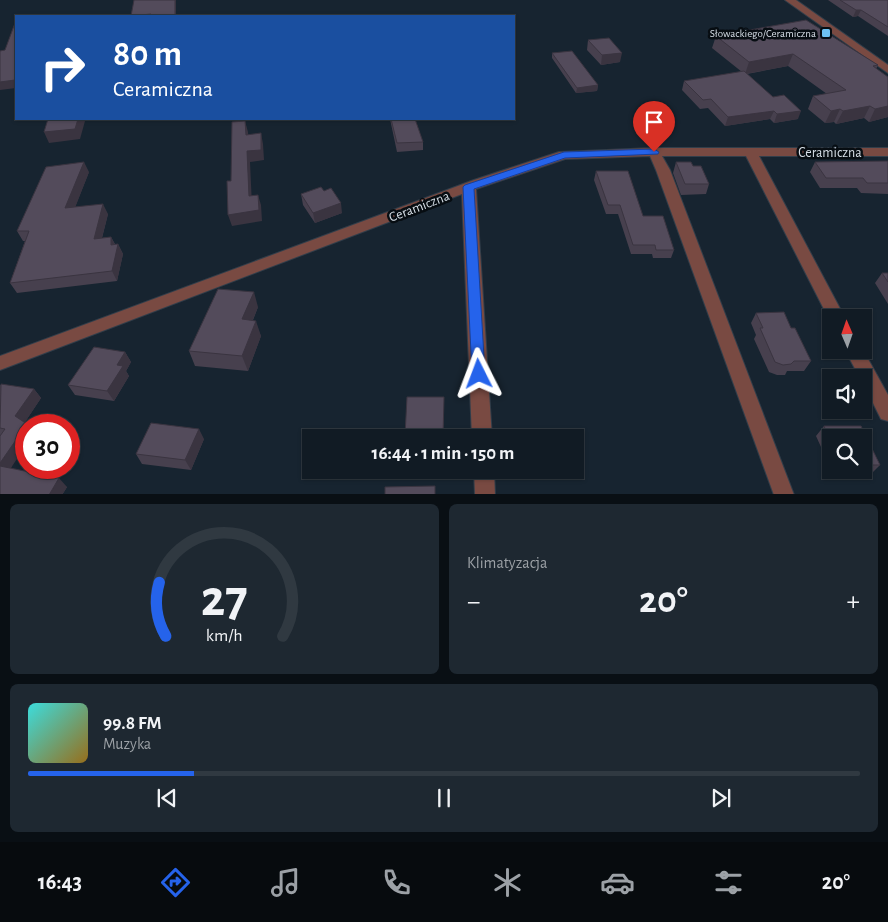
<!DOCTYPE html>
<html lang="pl">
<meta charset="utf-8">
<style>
:root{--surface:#111b24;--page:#1e2831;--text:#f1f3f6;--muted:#9ca1a6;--line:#303941;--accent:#2563eb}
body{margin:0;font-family:"Alegreya Sans",sans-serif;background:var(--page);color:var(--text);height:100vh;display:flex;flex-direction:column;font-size:19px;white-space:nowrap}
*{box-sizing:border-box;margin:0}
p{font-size:16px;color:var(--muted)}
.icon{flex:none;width:28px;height:28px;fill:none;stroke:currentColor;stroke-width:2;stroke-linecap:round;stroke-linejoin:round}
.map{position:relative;height:494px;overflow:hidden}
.drawer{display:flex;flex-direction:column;gap:10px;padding:10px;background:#090f14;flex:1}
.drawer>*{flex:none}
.banner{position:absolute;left:15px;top:15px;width:500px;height:105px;border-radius:0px;box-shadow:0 1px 4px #0004,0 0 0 1px var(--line);background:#1a4fa0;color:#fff;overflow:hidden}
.needle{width:32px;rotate:358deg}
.controls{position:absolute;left:822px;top:309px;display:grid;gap:10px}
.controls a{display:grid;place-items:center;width:50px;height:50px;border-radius:0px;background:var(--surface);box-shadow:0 1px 4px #0004,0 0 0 1px var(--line);font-size:25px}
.speed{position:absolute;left:15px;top:414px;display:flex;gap:10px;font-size:25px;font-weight:700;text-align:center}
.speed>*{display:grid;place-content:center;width:65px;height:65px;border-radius:50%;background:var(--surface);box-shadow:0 1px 4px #0004,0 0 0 1px var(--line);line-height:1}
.speed .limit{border:8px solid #d22;background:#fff;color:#111}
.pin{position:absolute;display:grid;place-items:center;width:42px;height:42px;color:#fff;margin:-51px -21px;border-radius:50% 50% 50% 0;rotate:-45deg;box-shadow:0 0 5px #0007}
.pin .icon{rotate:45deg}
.me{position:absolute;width:55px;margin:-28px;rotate:357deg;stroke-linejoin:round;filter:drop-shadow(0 0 4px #0008)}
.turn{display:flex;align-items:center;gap:18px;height:105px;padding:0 15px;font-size:22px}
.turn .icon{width:65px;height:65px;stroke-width:2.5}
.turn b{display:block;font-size:35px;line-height:42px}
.big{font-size:38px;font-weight:700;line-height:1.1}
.drawer .card{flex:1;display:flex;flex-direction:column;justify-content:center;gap:8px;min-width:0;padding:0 18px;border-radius:8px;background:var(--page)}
.drawer .dial{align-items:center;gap:0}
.dial svg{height:130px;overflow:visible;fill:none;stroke:var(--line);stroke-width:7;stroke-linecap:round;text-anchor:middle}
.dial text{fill:var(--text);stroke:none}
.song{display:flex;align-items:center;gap:15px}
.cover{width:60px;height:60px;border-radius:8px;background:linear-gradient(135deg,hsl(180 70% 55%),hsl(40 70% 35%))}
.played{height:5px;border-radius:2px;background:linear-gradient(90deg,var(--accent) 20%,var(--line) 20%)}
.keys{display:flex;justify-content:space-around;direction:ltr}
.heat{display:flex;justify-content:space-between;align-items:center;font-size:28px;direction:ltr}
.drawer .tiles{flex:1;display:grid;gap:10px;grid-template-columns:1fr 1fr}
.card:last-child{grid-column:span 2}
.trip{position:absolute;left:302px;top:429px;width:282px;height:50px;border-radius:0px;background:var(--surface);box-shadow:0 1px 4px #0004,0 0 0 1px var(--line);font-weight:700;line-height:50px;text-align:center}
.tabs{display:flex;height:80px;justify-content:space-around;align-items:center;background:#070b0e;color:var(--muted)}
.tabs .icon{width:35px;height:35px}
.tabs .current{color:var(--accent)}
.tabs b{font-size:22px;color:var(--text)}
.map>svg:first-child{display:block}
</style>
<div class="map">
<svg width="888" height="495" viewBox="0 0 888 495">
<rect width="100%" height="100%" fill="#172430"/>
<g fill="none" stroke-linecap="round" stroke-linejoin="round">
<defs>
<path id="minor" d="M785 0H796L888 65V73Z
M654 148H888V156H759L845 318H831V323L746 156H662L670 170 794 495H774L656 170 650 156 565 159 476 189 492 438H472L462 194 0 370V356L474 180 559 152Z
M845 350H863L888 395V421L881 419 864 385V378H860Z
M474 470H494L495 495H475Z"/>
</defs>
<use href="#minor" stroke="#323e4a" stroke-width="2"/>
<use href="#minor" fill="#794a42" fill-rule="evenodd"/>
</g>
<path fill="#47404e" d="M828 0H888V36L858 16 853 17Z
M716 36 878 65 876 69 888 77V117L869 122 864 118 836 124 834 122 825 123 808 109 813 96 827 94 788 66 747 74 798 119 774 123 770 119 725 126 708 108 700 109 682 90 684 81 742 72 712 48Z
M588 40 620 62 601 65 587 50Z
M552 53 598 85 597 91 576 93 552 58Z
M390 119H415L423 142V150L397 152Z
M888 161V194L861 193 857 188H820L810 172 815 162Z
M676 162 693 166 709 184 706 194 681 195 673 173Z
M596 171 643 216 674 250 671 258H653L652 254H631L618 214H606L594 180Z
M89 172 75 207 108 214 102 238 111 237 115 244H118L123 254 117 281 17 293 10 283 25 241H23L17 231Z
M324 191 342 213 315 223 303 205 301 194Z
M882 273H888V304L875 283Z
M258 307 253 320 261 336 248 371 195 366 189 351Z
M756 313 791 328 811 361 804 371H787L785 375H777L769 372 754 339 756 335 751 323Z
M125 352 131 362 126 371 129 376 114 401 75 395 68 385Z
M0 385 34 389 41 398 25 422 28 425H26L11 468 67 487 62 495H0Z
M444 397 443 438H405V436Z
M824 426H861L880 465 871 474H833L832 470H864V438H831V469L816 436Z
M204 439 191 470 142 464 136 454Z"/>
<path fill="#3a3440" d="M175 0H176V16H175Z
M856 10H861L858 16 853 17Z
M151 14V16H131Z
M622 53 620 62 601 65 602 55Z
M793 54 788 66 745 74 749 62Z
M16 79V88L0 90V82Z
M598 85 597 91 576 93 577 88Z
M870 106 864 118 836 124 843 111Z
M888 106V117L869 122 875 109Z
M840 109 834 122 825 123 831 111Z
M774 111 770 119 725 126 728 117Z
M801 111 798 119 774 123 777 114Z
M78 119H84L85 121 80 139 49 143 44 132Z
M245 121 248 132 249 146 246 135Z
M261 133 263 144 264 160 250 162 252 206 249 196 247 151Z
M84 162 89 172 71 218 65 208Z
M258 195 261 205 262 221 232 226 228 215Z
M341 203 342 213 315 223 313 213Z
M103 204 108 214 99 249 94 239Z
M111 237 116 247 118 244 123 254 117 281 112 271Z
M254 292 258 307 247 334 242 319Z
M256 321 261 336 248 371 242 356Z
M125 352 131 362 126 371 129 376 114 401 107 391 117 365Z
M34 389 41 398 23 425 15 416Z
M27 424 28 425H26V445L7 474 0 467V463Z
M199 429 204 439 191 470 185 460Z
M59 478 67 487 62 495H49Z"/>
<path fill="#534b5b" stroke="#3a3440" d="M134 0H175V16H150L151 14 131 16Z
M840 0H888V27L861 10H856Z
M806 20 878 65 873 66 888 77V106L875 109 870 106 843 111 840 109 831 111 813 96 846 90 793 54 749 62 716 36Z
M16 22V79L15 80 0 82V51L5 50 15 23Z
M609 38 622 53 602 55 588 40Z
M572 51 598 85 577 88 552 53Z
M744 71 773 97 784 95 801 111 777 114 774 111 728 117 711 99 703 100 684 81Z
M48 119H78L75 129 44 132Z
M391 119H415L423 142 397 143Z
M245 121 246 135 261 133V150L247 151 249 196 258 195 259 210 228 215 227 181H231L232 122Z
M888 161V183H867L863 178H826L815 162Z
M84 162 65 208 103 204 94 239 111 237V245L118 244 112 271 10 283 29 231H17L46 167Z
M676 162H691L693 166H701L709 184H685Z
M596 171H628L643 216H663L674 250H656L655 245H633L620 205H608Z
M321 187 324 191 331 188 341 203 313 213 301 194Z
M882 273H888V282Z
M218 289 254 292 242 319 256 321 242 356 189 351Z
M784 312 791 328H795L811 361H794L791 364 783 365 775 362 760 328H763L756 313Z
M94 347 125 352 117 365 123 366 107 391 68 385Z
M1 384 34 389 15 416 27 424 0 463V436L5 429 0 428Z
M407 397H444L443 436H405Z
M151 423 199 429 185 460 136 454Z
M824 426H861L880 465H864V438H831V442Z
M0 466 59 478 49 495H0Z
M435 486V495H385V487Z"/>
<path fill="#2563eb" stroke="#184099" d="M654 149 659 152 658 154 565 158 474 189 485 374 483 379 479 380 474 379 472 374 463 187 465 185 564 152Z"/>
<rect fill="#6ec2f3" stroke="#070d12" stroke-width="2" x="821" y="28" width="10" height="10" rx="2.5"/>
<g text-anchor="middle" stroke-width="5" stroke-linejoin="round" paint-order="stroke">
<g font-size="11" fill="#d7dfe7" stroke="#070d12" text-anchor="end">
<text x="816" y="37">Słowackiego/Ceramiczna</text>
</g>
<g font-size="14" fill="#d7dfe7" stroke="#070d12">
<text x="830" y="157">Ceramiczna</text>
<text transform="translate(419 206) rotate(-21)" y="5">Ceramiczna</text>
</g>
</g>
</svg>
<div class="controls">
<a><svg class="needle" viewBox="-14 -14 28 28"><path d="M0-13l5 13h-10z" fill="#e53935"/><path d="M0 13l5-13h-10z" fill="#9ca1a6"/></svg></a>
<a><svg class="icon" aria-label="sound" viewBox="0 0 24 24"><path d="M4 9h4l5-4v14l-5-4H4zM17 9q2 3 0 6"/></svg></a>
<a><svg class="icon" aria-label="search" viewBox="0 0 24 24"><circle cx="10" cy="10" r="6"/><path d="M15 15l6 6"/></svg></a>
</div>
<div class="speed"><div class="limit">30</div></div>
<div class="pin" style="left:654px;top:152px;background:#d93025"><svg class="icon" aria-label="arrive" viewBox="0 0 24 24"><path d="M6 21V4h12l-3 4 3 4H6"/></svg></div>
<svg class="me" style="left:479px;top:374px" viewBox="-20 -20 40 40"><path d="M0-17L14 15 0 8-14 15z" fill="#2563eb" stroke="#fff" stroke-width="4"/></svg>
<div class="trip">16:44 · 1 min · 150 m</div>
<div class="banner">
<div class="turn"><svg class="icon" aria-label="right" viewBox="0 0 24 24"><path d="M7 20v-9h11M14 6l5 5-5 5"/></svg><div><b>80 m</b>Ceramiczna</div></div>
</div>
</div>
<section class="drawer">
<div class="tiles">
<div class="card dial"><svg viewBox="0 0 100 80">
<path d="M14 69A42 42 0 1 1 86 69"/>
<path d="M14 69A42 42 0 0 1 10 36" stroke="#2563eb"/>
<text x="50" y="56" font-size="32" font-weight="700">27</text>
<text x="50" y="72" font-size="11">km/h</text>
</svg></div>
<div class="card"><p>Klimatyzacja</p>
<div class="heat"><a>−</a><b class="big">20°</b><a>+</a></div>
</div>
<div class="card">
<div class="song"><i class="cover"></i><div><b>99.8 FM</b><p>Muzyka</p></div></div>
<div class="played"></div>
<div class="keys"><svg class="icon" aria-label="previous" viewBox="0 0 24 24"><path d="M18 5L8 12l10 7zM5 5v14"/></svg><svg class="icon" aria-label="pause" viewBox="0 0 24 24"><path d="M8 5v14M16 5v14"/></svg><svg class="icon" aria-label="next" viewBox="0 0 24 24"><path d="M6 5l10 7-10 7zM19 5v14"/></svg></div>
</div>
</div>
</section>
<nav class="tabs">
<b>16:43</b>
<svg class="icon current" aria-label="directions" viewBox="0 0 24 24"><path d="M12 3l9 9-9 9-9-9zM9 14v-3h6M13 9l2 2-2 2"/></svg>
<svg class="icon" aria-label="music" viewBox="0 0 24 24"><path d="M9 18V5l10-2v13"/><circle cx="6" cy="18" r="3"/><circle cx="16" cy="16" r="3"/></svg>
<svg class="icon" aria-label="phone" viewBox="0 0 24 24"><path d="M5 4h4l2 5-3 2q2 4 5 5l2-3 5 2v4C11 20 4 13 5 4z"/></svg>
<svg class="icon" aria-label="climate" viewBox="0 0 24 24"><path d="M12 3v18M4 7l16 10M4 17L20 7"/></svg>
<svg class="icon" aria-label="car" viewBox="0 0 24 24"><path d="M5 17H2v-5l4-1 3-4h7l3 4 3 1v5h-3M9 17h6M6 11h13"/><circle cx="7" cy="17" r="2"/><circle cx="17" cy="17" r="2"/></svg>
<svg class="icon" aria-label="filters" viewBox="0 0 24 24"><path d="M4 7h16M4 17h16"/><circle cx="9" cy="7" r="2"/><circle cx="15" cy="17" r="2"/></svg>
<b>20°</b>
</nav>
